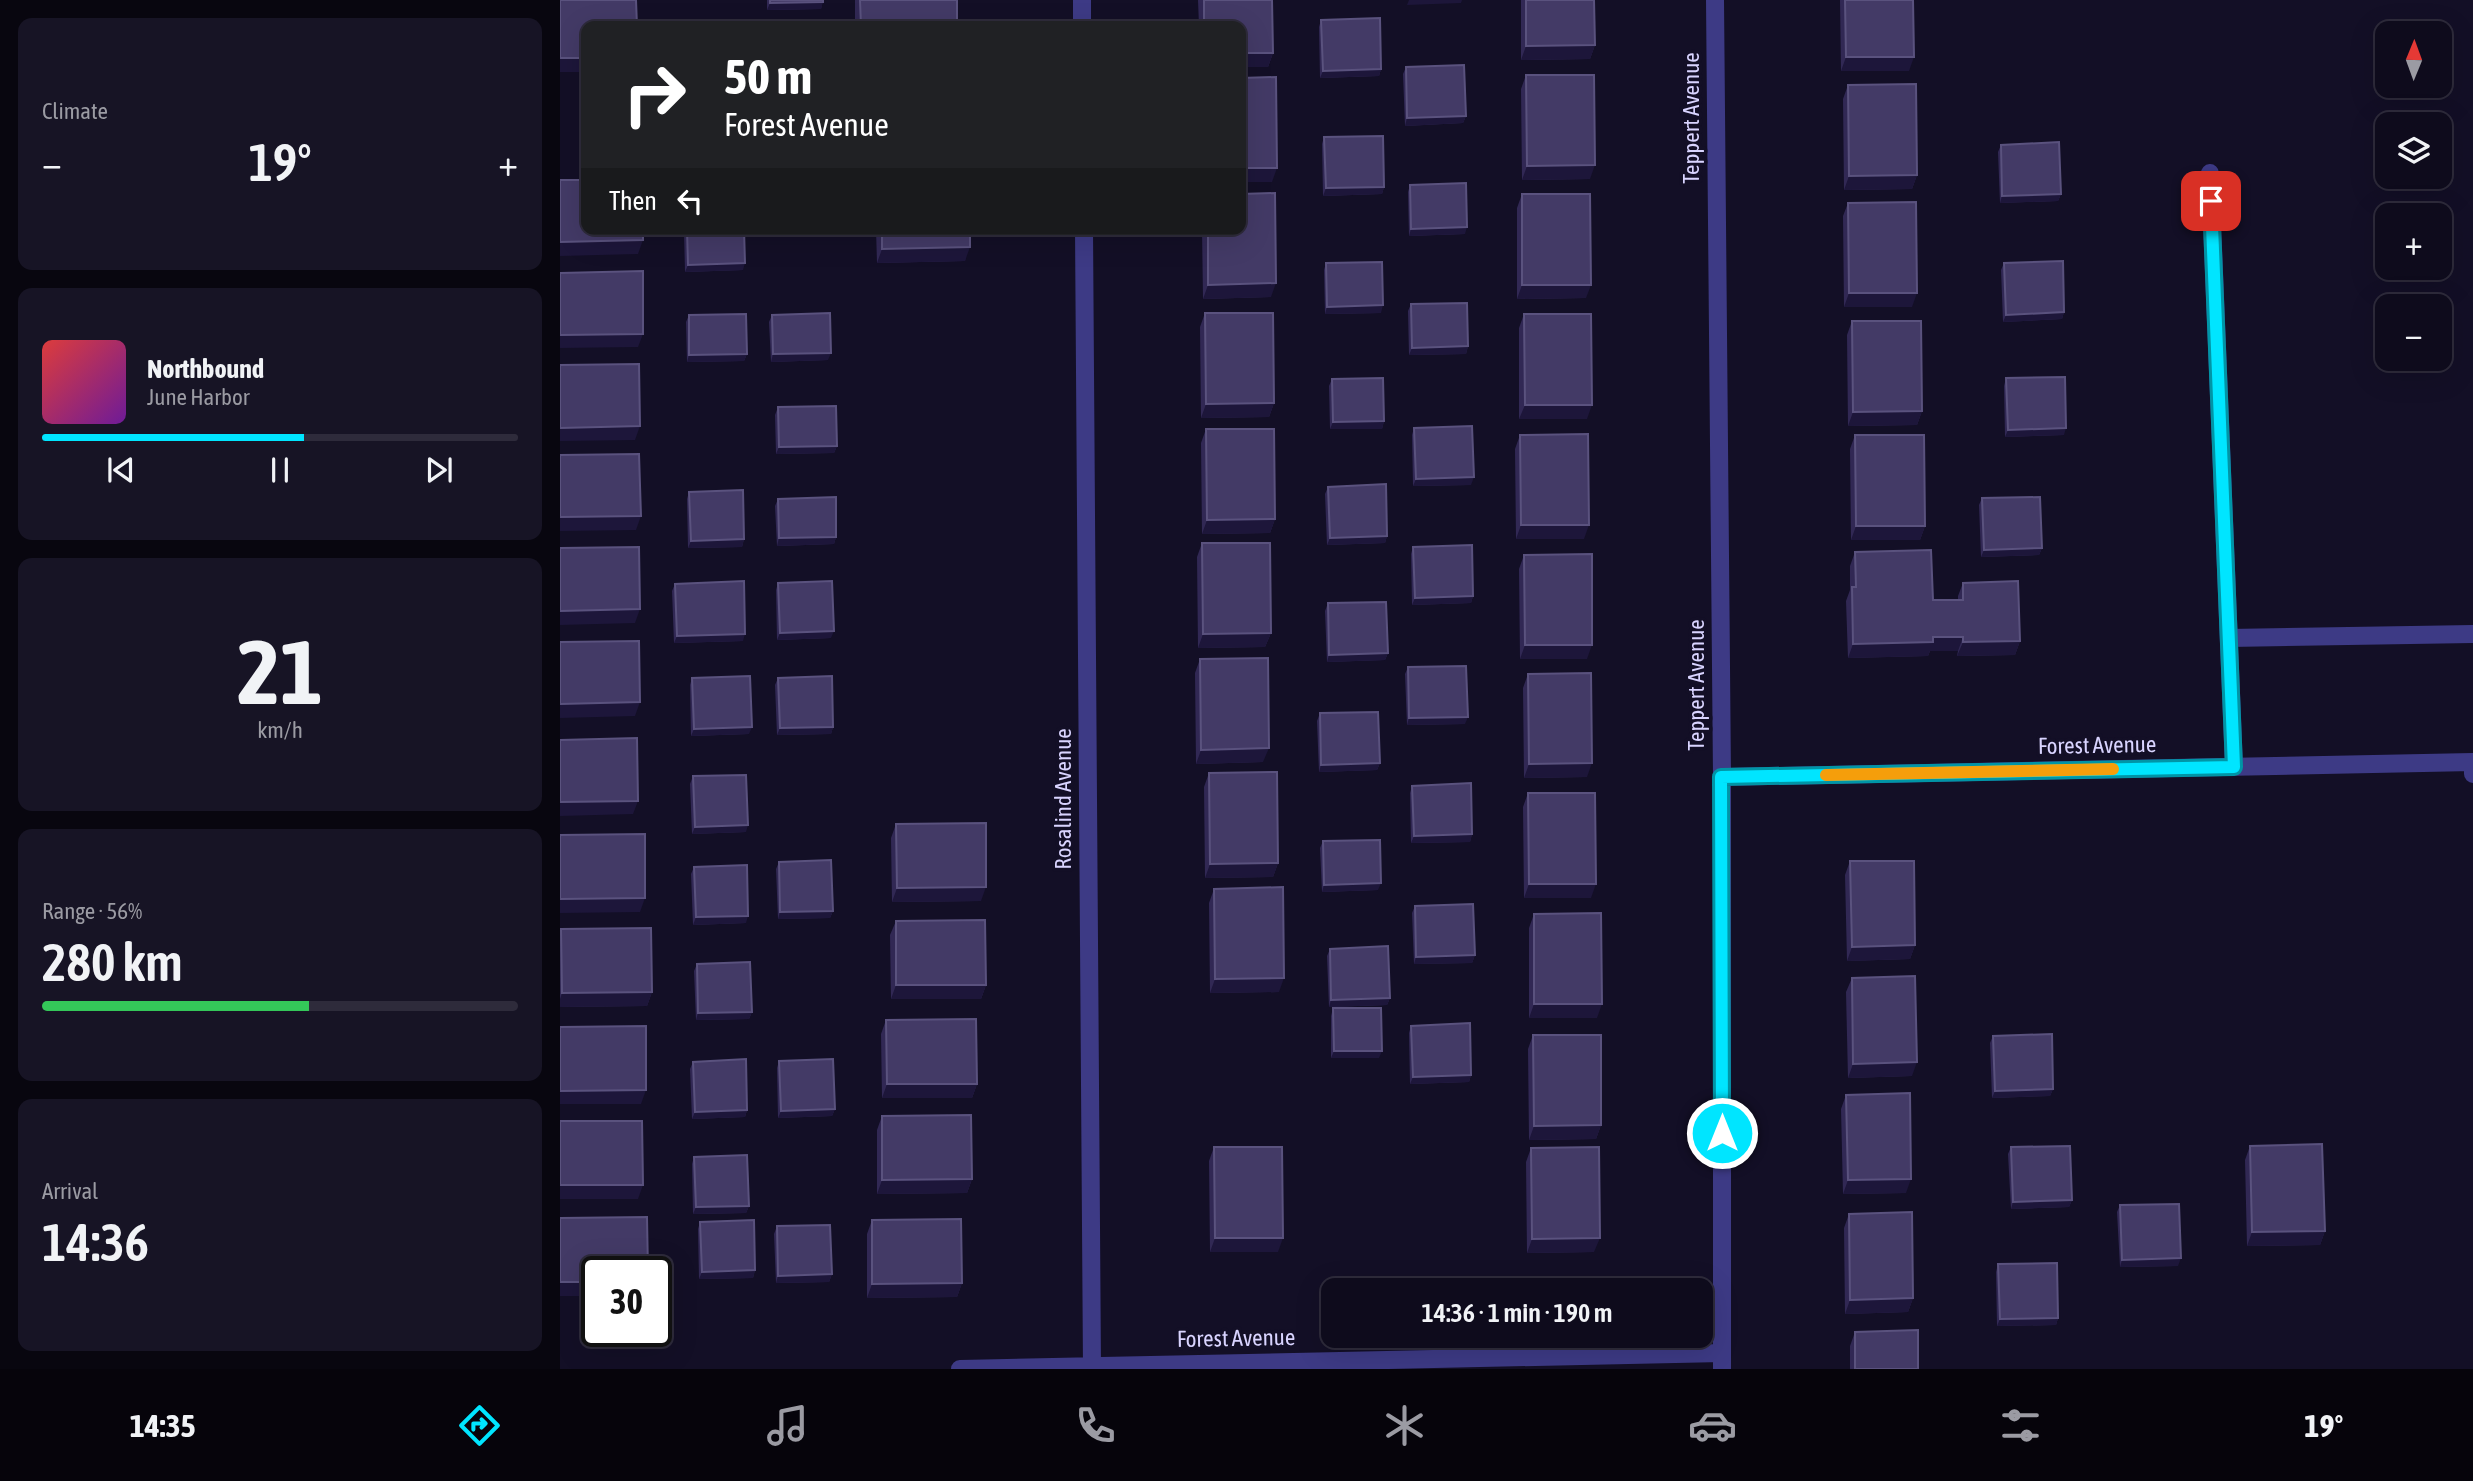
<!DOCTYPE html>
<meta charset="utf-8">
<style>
:root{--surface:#0e0b1c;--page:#171425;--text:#f1f3f6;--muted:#9b9ba3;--line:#2e2b3b;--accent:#00e5ff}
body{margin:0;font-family:"Asap Condensed",sans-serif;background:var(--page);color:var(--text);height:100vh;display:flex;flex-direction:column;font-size:26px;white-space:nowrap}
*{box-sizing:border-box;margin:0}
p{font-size:23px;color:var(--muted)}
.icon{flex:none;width:38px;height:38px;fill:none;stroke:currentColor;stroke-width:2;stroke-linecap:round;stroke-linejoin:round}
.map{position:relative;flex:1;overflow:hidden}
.details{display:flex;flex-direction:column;gap:18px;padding:18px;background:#08060f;width:560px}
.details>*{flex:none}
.guide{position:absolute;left:21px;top:21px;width:665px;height:214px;border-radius:14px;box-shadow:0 7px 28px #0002,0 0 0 2px var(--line);background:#202124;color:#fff;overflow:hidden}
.needle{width:46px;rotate:1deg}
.buttons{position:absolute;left:1815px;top:21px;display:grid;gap:14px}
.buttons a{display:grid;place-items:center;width:77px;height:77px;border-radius:14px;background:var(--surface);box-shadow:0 7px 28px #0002,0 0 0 2px var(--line);font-size:35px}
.speed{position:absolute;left:21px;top:1256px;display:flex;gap:14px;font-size:35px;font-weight:700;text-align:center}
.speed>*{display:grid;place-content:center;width:91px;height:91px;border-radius:50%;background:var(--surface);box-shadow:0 7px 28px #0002,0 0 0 2px var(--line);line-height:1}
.speed .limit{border:4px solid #111;border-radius:10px;background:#fff;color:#111}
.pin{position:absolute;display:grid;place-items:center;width:60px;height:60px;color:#fff;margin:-30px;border-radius:14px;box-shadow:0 4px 10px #0006}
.me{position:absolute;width:77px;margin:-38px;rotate:0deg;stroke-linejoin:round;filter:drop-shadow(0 0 5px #0008)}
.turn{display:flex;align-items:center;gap:24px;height:147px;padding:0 28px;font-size:32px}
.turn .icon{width:91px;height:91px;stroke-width:2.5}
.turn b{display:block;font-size:49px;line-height:60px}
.then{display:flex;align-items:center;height:66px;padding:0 28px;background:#0003;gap:14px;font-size:26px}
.big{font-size:52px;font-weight:600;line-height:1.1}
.details .tile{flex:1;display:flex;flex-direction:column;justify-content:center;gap:10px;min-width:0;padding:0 24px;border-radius:14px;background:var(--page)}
.details .dial{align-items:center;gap:0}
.dial b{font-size:91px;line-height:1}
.song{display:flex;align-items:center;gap:21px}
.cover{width:84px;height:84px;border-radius:10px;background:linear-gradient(135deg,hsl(0 70% 55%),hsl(280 70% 35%))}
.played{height:7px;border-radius:4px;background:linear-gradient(90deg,var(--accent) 55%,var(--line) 55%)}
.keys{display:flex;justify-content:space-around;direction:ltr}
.heat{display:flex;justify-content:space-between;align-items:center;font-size:38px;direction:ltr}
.charge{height:10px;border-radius:5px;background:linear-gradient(90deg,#34c759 56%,var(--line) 0)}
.trip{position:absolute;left:761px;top:1278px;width:392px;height:70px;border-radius:14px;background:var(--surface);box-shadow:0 7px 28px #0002,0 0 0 2px var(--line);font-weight:600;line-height:70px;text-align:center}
.dock{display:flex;height:112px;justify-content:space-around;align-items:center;background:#06040b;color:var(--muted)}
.dock .icon{width:49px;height:49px}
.dock .on{color:var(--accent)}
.dock b{font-size:32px;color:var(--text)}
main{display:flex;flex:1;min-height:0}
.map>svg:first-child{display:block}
</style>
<main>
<section class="details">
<div class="tile"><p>Climate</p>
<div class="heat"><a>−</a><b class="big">19°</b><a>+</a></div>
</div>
<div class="tile">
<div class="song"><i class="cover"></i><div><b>Northbound</b><p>June Harbor</p></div></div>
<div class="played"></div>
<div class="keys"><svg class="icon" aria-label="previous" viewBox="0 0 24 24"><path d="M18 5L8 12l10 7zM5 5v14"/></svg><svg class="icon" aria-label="pause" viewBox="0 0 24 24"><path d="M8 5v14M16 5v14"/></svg><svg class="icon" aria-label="next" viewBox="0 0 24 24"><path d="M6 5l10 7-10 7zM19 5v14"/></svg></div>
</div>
<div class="tile dial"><b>21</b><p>km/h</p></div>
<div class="tile"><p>Range · 56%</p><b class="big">280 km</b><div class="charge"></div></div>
<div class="tile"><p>Arrival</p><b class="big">14:36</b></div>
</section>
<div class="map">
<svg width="1913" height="1369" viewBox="0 0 1913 1369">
<rect width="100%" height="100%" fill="#130f26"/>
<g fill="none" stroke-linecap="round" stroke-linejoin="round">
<path stroke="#3d3a85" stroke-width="18" d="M522 0V26
M1155 0 1162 777V1369
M1650 173 1674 767
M524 229 532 1369
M1669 638 1913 634
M1162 777 1913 762V774
M400 1369 1162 1353"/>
</g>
<path fill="#312854" d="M207 0H263L261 9 207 10Z
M295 0H397V26H295Z
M638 0H712L713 53 708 67H681V26H639Z
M961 0H1034L1035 45 1030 59 961 60Z
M1280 0H1353L1349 71H1281Z
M761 20 821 69 819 76 760 78 759 27Z
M846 67 906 116 903 123 845 126 843 74Z
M966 75 1030 179 962 180 961 89Z
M1288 85 1357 175 1352 189 1284 190 1283 99Z
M764 137 824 187 822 194 763 196 762 144Z
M1441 145 1501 194 1498 201 1440 203 1438 152Z
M850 185 905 234 849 236 848 192Z
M962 194 1026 298 957 299V208Z
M1288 203 1352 307H1284L1283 216Z
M125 229H184L183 270 125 272 124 232Z
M316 229H410L405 261 317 263Z
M642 229H681L711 297 643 299Z
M766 263 821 313 765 314 764 270Z
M1444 263 1504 312 1502 319 1443 322 1441 270Z
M851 304 908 346 906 354 849 355 848 311Z
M645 313 714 403 709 417 641 418 640 327Z
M964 314 1027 419H959V328Z
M129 315 187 354 184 361 127 362 126 322Z
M212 315 268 360 211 362 209 322Z
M1292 321 1362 411 1357 425 1288 426 1287 335Z
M1446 378 1504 435 1445 437 1444 386Z
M772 379 824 421 822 429H770L769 386Z
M218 407 277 446 274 453 216 454 215 415Z
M854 428 911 485 853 486 852 435Z
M646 429 715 519 710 533 642 534 641 443Z
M960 435 1024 539H956L955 449Z
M1295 435 1365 526 1360 540H1291L1290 449Z
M768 487 827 536 825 543 767 545 765 494Z
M129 492 184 539 182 547 128 548 127 499Z
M1422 498 1482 548 1479 555 1421 557 1419 505Z
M218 499 276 537 274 544 217 546 215 506Z
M642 543 711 633 705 647 638 648 637 557Z
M853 547 913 596 911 603 852 605 851 554Z
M1295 552 1373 600H1398V596L1403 583 1460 641 1455 655 1397 656 1398 651H1370L1368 656 1288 658 1286 601 1290 590V566Z
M964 555 1027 659H960L959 569Z
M218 583 271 638 217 640 216 590Z
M115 584 183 641 114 643 112 591Z
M768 603 828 653 825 660 767 662 765 611Z
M640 659 703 762 636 764 635 673Z
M848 667 905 724 847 725 845 674Z
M968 674 1027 777 964 778 963 688Z
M132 678 189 734 131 736 130 685Z
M218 678 273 727 271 734 217 735 215 685Z
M760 713 820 763 817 770 759 772 757 721Z
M649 773 718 863 713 877 645 878 644 787Z
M133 776 186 832 132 834 130 784Z
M852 786 912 834 910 842 851 843 850 793Z
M968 793 1031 898H964L963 807Z
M336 824 421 901 332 902 331 838Z
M763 841 818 890 762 892 760 848Z
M1290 861 1355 945 1350 959 1287 961 1285 875Z
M219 862 273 911 270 918 218 919 216 869Z
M134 867 186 923 133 925 131 874Z
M654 889 719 992 650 993 649 903Z
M855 906 915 955 912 963 854 964 852 913Z
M974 914 1037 1018H969V928Z
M336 921 426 985 421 999H331L330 935Z
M1 929 92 992 87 1006 0 1007V933Z
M770 949 830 998 827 1005 769 1007 767 956Z
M137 964 192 1012 189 1019 136 1020 134 971Z
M1292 978 1352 1076 1288 1078 1286 992Z
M773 1008 819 1058H771V1016Z
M326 1020 417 1084 412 1098H322L321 1034Z
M851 1026 911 1075 909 1082 850 1084 849 1033Z
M973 1035 1041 1125 1036 1139 969 1140 968 1049Z
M1433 1036 1493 1089 1490 1096 1432 1098 1430 1043Z
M219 1061 275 1109 272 1116 218 1118 217 1068Z
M133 1062 187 1110 185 1117 132 1119 130 1069Z
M1286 1095 1346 1193 1283 1194 1281 1109Z
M322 1116 412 1179 407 1193 317 1194V1130Z
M1690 1146 1765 1231 1760 1245 1687 1246 1685 1160Z
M654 1147 718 1252H650L649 1161Z
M1451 1147 1512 1200 1509 1207 1451 1209 1448 1154Z
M971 1148 1034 1252 967 1253 966 1162Z
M134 1157 189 1206 186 1213 133 1214 132 1164Z
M1560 1205 1618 1266 1560 1267 1557 1212Z
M1289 1214 1353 1298 1348 1312 1285 1314 1284 1228Z
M312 1220 402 1283 397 1297 307 1298V1234Z
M140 1222 195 1270 193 1278 139 1279 138 1229Z
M217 1226 272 1274 269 1282 216 1283 214 1234Z
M1438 1264 1498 1318 1496 1325 1437 1326 1436 1272Z
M1295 1332 1358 1369H1290V1346Z"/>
<path fill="#1d163a" d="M849 0H902L901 3 847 5Z
M263 2 261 9 207 10 210 3Z
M1035 45 1030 59 961 60 966 46Z
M681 53H713L708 67H681Z
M1286 57H1354L1349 71H1281Z
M0 58H26V72H0Z
M821 69 819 76 760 78 763 71Z
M906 116 903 123 845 126 847 118Z
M1035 165 1030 179 962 180 967 166Z
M681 168H717L712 182H681Z
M1357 175 1352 189 1284 190 1289 176Z
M824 187 822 194 763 196 766 188Z
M1501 194 1498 201 1440 203 1442 196Z
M907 227 905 234 849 236 851 229Z
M83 240 78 254 0 256V242Z
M410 247 405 261 317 263 322 249Z
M185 263 183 270 125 272 128 265Z
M716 283 711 297 643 299 648 285Z
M962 285H1031L1026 298 957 299Z
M1289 293H1357L1352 307H1284Z
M823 305 821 313 765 314 767 307Z
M1504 312 1502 319 1443 322 1446 315Z
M83 334 78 347 0 348V335Z
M908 346 906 354 849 355 852 348Z
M271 353 268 360 211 362 213 354Z
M187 354 184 361 127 362 129 355Z
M714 403 709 417 641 418 646 404Z
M965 405H1032L1027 419H959Z
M1362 411 1357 425 1288 426 1293 412Z
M824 421 822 429H770L773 422Z
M80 426 75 440 0 441V428Z
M1506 428 1504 435 1445 437 1448 430Z
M277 446 274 453 216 454 219 447Z
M914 477 911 485 853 486 856 479Z
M81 516 76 530 0 531V517Z
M715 519 710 533 642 534 647 520Z
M961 525H1029L1024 539H956Z
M1296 526H1365L1360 540H1291Z
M827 536 825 543 767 545 770 538Z
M276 537 274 544 217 546 219 538Z
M184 539 182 547 128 548 131 541Z
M1482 548 1479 555 1421 557 1424 550Z
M913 596 911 603 852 605 855 598Z
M80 609 75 623 0 625V611Z
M274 631 271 638 217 640 220 633Z
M711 633 705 647 638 648 643 634Z
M185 634 183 641 114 643 117 636Z
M1373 637H1403L1398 651H1370L1368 656 1288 658 1293 644Z
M1460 641 1455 655 1397 656 1403 642Z
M965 645H1032L1027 659H960Z
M828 653 825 660 767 662 769 655Z
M80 702 75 716 0 718V704Z
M908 717 905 724 847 725 849 718Z
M192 727 189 734 131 736 134 729Z
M273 727 271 734 217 735 220 728Z
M709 748 703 762 636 764 641 750Z
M820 763 817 770 759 772 761 765Z
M1032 763 1027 777 964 778 969 764Z
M78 801 73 814 0 816V802Z
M188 825 186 832 132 834 135 827Z
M912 834 910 842 851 843 854 836Z
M718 863 713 877 645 878 650 864Z
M821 883 818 890 762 892 764 885Z
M969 884H1036L1031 898H964Z
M426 887 421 901 332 902 337 888Z
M85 898 80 912 0 913V899Z
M273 911 270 918 218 919 220 912Z
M188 916 186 923 133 925 136 917Z
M1355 945 1350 959 1287 961 1292 947Z
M915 955 912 963 854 964 856 957Z
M724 978 719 992 650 993 655 979Z
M336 985H426L421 999H331Z
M92 992 87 1006 0 1007V999L2 993Z
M830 998 827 1005 769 1007 771 1000Z
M974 1004H1042L1037 1018H969Z
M192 1012 189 1019 136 1020 138 1013Z
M774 1051H822L819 1058H771Z
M1357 1062 1352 1076 1288 1078 1293 1064Z
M911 1075 909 1082 850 1084 853 1077Z
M327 1084H417L412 1098H322Z
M1493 1089 1490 1096 1432 1098 1435 1091Z
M86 1090 81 1104H0V1091Z
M275 1109 272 1116 218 1118 221 1111Z
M187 1110 185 1117 132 1119 135 1112Z
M1041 1125 1036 1139 969 1140 974 1126Z
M412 1179 407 1193 317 1194 322 1180Z
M1351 1179 1346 1193 1283 1194 1288 1180Z
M0 1185H83L78 1199H0Z
M1512 1200 1509 1207 1451 1209 1453 1202Z
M189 1206 186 1213 133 1214 136 1207Z
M1765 1231 1760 1245 1687 1246 1692 1232Z
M655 1238H723L718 1252H650Z
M1040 1238 1034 1252 967 1253 972 1239Z
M1621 1258 1618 1266 1560 1267 1562 1260Z
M195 1270 193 1278 139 1279 142 1272Z
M272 1274 269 1282 216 1283 218 1276Z
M0 1282H37V1296H0Z
M402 1283 397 1297 307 1298 312 1284Z
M1353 1298 1348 1312 1285 1314 1290 1300Z
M1498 1318 1496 1325 1437 1326 1440 1319Z"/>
<path fill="#433a66" stroke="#5a527e" stroke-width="2" d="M0 0H76L77 26H26V58H0Z
M210 0H263V2L210 3Z
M300 0H397V26H301Z
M644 0H712L713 53H681V26H644Z
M966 0H1034L1035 45 966 46Z
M1285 0H1353L1354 57H1286Z
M820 18 821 69 763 71 761 20Z
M904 65 906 116 847 118 846 67Z
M966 75H1034L1035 165 967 166Z
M716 77 717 168H681V78Z
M1356 84 1357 175 1289 176 1288 85Z
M823 136 824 187 766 188 764 137Z
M1499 142 1501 194 1442 196 1441 145Z
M0 180H26V229H83V240L0 242Z
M906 183 907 227 851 229 850 185Z
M715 193 716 283 648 285V229H681V194Z
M962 194H1030L1031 285H962Z
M1356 202 1357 293H1289L1288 203Z
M127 229H184L185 263 128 265Z
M322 229H410V247L322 249Z
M1503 261 1504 312 1446 315 1444 263Z
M822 262 823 305 767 307 766 263Z
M83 271V334L0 335V273Z
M907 303 908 346 852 348 851 304Z
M270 313 271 353 213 354 212 315Z
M645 313H713L714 403 646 404Z
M186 314 187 354 129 355V315Z
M964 314H1031L1032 405H965Z
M1292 321H1361L1362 411 1293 412Z
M79 364 80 426 0 428V365Z
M1505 377 1506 428 1448 430 1446 378Z
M823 378 824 421 773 422 772 379Z
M276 406 277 446 219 447 218 407Z
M912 426 914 477 856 479 854 428Z
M646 429H714L715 519 647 520Z
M1028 434 1029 525H961L960 435Z
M1295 435H1364L1365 526H1296Z
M79 454 81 516 0 517V455Z
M826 484 827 536 770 538 768 487Z
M183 490 184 539 131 541 129 492Z
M276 497V537L219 538 218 499Z
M1480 497 1482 548 1424 550 1422 498Z
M642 543H710L711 633 643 634Z
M912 545 913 596 855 598 853 547Z
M79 547 80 609 0 611V548Z
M1371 550 1373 600H1403V583L1458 581 1460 641 1403 642V637H1373V642L1293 644 1292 587H1296L1295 552Z
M1032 554V645H965L964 555Z
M184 581 185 634 117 636 115 584Z
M272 581 274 631 220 633 218 583Z
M826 602 828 653 769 655 768 603Z
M79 641 80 702 0 704V642Z
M708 658 709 748 641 750 640 659Z
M906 666 908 717 849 718 848 667Z
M1031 673 1032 763 969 764 968 674Z
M190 676 192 727 134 729 132 678Z
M272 676 273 727 220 728 218 678Z
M818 712 820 763 761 765 760 713Z
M77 738 78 801 0 802V740Z
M717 772 718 863 650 864 649 773Z
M186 775 188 825 135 827 133 776Z
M911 783 912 834 854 836 852 786Z
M968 793H1035L1036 884H969Z
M426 823V887L337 888 336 824Z
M85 834V898L0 899V835Z
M820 840 821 883 764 885 763 841Z
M271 860 273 911 220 912 219 862Z
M1290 861H1354L1355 945 1292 947Z
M187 865 188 916 136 917 134 867Z
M723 887 724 978 655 979 654 889Z
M913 904 915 955 856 957 855 906Z
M1041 913 1042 1004H974V914Z
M425 920 426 985H336V921Z
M91 928 92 992 2 993 1 929Z
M828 946 830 998 771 1000 770 949Z
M190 962 192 1012 138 1013 137 964Z
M1355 976 1357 1062 1293 1064 1292 978Z
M773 1008H821L822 1051H774Z
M416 1019 417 1084H327L326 1020Z
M910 1023 911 1075 853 1077 851 1026Z
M86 1026V1090L0 1091V1027Z
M1492 1034 1493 1089 1435 1091 1433 1036Z
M973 1035H1041V1125L974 1126Z
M186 1059 187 1110 135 1112 133 1062Z
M273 1059 275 1109 221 1111 219 1061Z
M1350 1093 1351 1179 1288 1180 1286 1095Z
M411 1115 412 1179 322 1180V1116Z
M0 1121H82L83 1185H0Z
M1762 1144 1765 1231 1692 1232 1690 1146Z
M1510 1146 1512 1200 1453 1202 1451 1147Z
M654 1147H722L723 1238H655Z
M1039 1147 1040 1238 972 1239 971 1148Z
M187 1155 189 1206 136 1207 134 1157Z
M1619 1204 1621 1258 1562 1260 1560 1205Z
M1352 1212 1353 1298 1290 1300 1289 1214Z
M87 1217 88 1272H37V1282H0V1218Z
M401 1219 402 1283 312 1284V1220Z
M194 1220 195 1270 142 1272 140 1222Z
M270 1225 272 1274 218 1276 217 1226Z
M1497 1263 1498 1318 1440 1319 1438 1264Z
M1358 1330V1369H1295V1332Z"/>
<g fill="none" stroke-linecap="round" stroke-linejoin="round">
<defs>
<path id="route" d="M1162 1133 1161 777 1674 767 1651 201"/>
</defs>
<use href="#route" stroke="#0095a6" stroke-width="18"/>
<use href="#route" stroke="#00e5ff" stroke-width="12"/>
<path stroke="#f59e0b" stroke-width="12" d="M1266 775 1553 769"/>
</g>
<g text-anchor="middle" stroke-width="7" stroke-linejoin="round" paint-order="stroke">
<g font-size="23" fill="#d9d4ff" stroke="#130f26">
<text transform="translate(1131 118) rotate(-90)" y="8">Teppert Avenue</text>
<text transform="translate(1136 685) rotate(-90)" y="8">Teppert Avenue</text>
<text transform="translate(1537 745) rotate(-1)" y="8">Forest Avenue</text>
<text transform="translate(503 799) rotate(-90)" y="8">Rosalind Avenue</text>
<text transform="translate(676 1338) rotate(-1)" y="8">Forest Avenue</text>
</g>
</g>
</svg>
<div class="buttons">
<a><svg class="needle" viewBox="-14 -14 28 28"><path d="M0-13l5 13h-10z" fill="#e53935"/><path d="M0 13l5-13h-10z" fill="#9b9ba3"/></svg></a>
<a><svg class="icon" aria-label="layers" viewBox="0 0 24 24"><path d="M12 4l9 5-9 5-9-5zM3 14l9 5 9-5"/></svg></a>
<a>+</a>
<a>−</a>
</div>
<div class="speed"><div class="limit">30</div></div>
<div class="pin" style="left:1651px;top:201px;background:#d93025"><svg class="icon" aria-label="arrive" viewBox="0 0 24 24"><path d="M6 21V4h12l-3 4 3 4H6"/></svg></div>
<svg class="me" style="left:1162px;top:1133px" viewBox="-20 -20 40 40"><circle r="17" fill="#00e5ff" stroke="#fff" stroke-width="3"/><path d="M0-11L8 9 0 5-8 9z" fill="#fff"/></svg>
<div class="trip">14:36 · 1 min · 190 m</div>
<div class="guide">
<div class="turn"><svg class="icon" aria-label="right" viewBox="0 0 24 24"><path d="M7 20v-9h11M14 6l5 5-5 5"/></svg><div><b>50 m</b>Forest Avenue</div></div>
<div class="then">Then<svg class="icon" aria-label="left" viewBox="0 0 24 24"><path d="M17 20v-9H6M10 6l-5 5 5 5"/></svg></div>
</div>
</div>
</main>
<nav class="dock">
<b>14:35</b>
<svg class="icon on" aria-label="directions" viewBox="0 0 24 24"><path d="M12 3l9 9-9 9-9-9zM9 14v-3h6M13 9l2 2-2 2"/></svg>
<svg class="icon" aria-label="music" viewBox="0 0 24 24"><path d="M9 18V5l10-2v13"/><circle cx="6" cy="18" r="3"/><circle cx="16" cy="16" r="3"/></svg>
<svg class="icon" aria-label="phone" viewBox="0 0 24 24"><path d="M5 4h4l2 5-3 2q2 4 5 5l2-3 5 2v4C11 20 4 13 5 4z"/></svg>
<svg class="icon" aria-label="climate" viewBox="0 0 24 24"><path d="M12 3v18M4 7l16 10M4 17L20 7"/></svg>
<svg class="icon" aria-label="car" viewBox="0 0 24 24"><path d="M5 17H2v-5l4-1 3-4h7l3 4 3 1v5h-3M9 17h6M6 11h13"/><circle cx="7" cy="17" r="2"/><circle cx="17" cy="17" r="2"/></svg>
<svg class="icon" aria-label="filters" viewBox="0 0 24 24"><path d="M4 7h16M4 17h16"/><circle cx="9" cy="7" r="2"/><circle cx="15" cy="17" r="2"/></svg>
<b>19°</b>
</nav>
